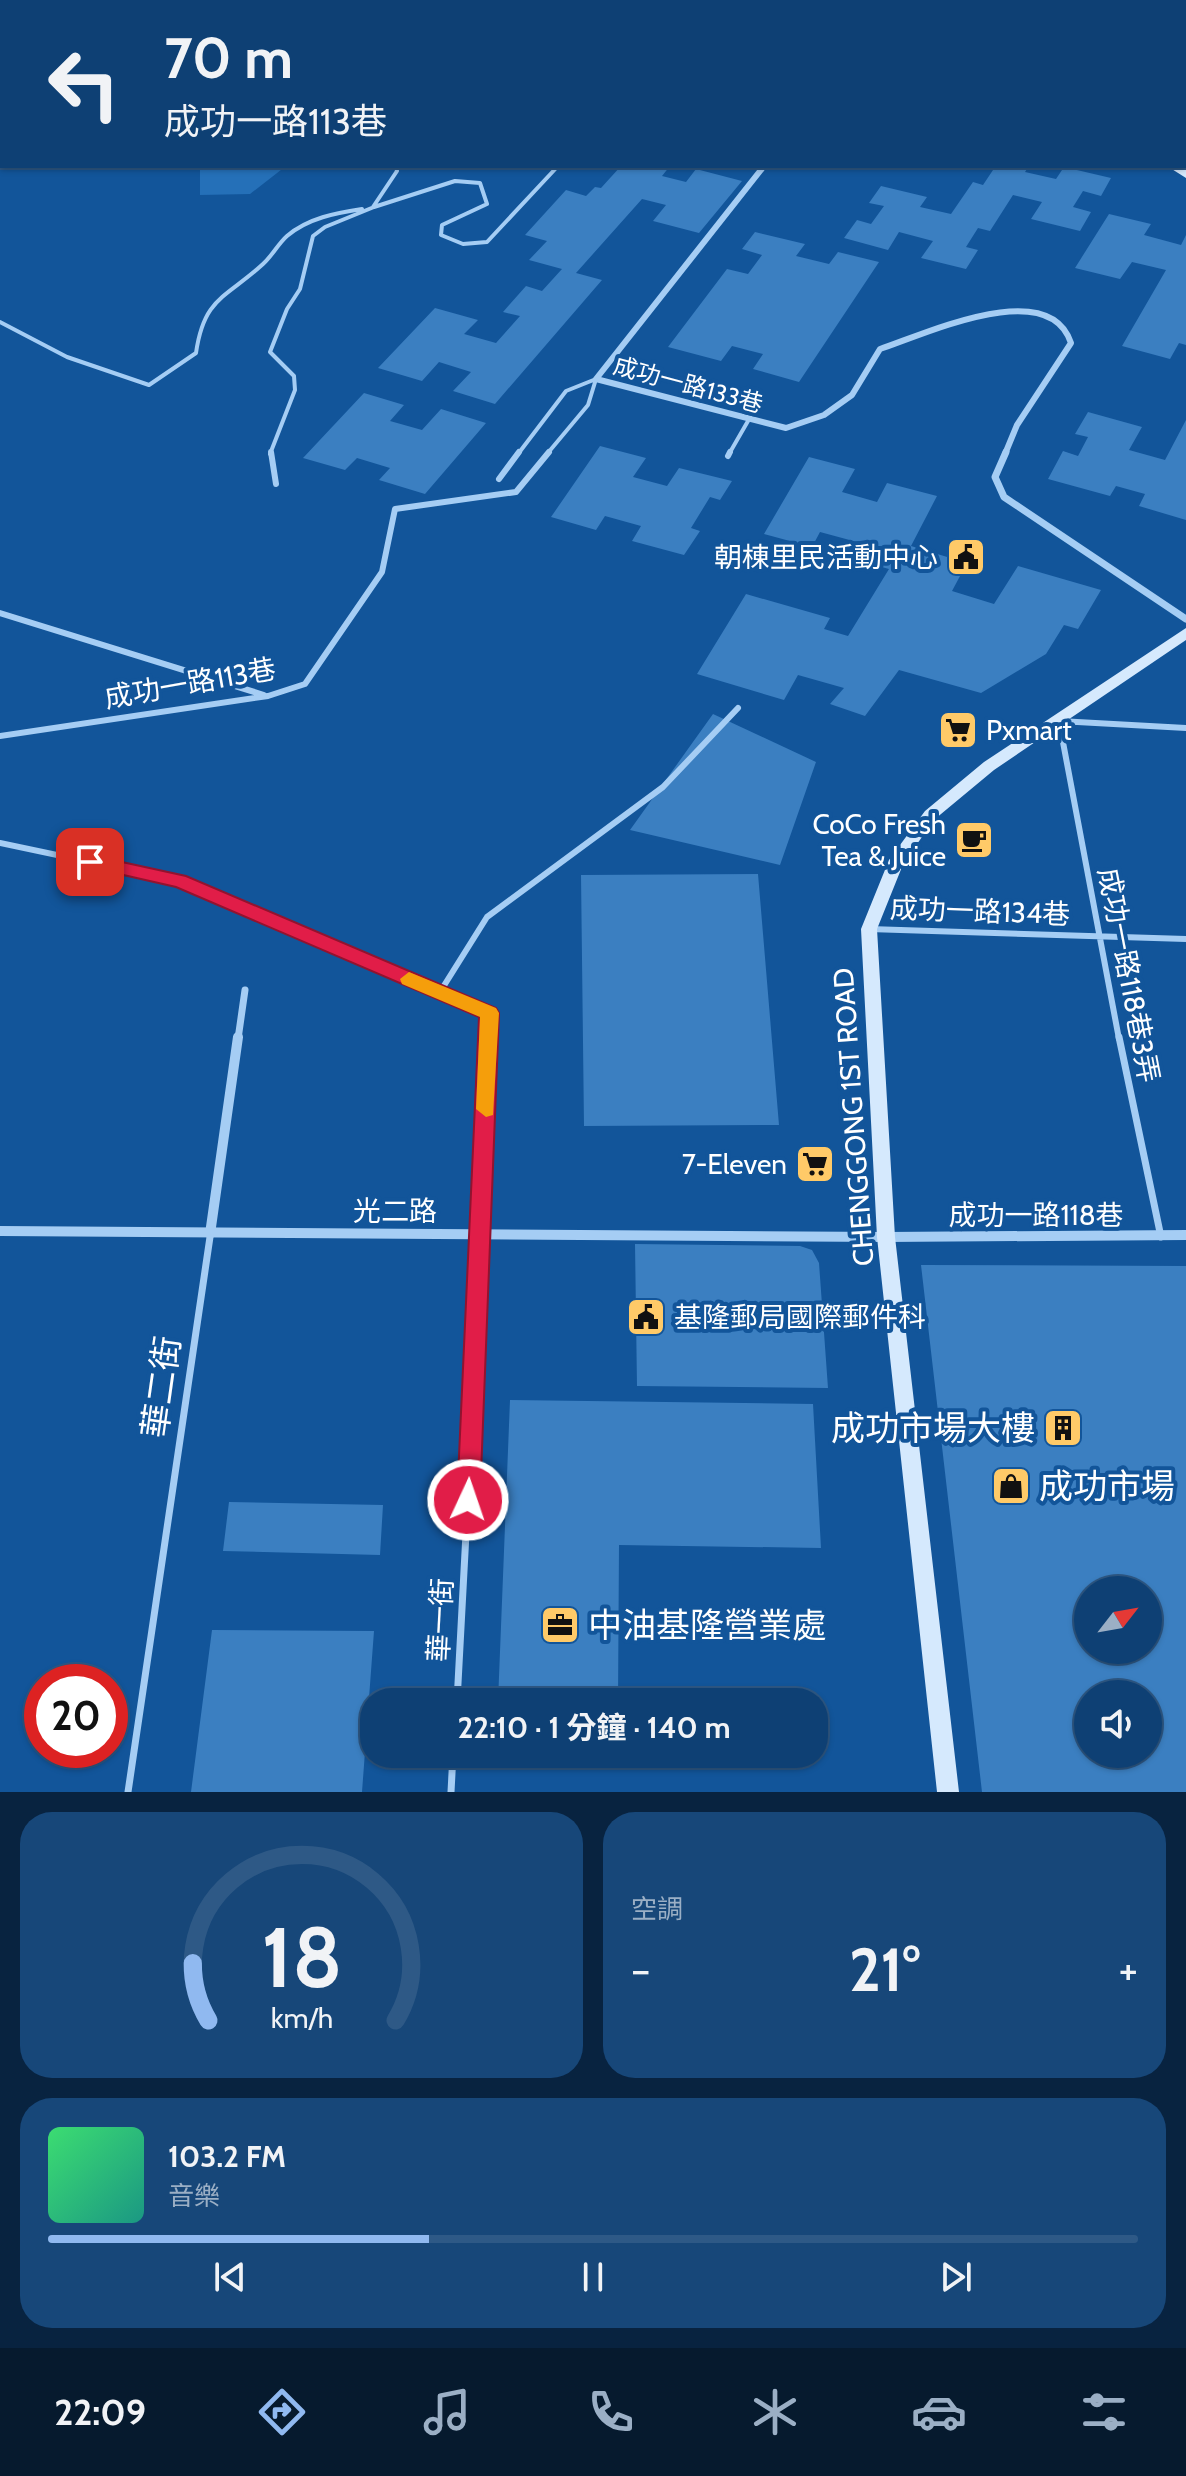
<!DOCTYPE html>
<html lang="zh-TW">
<meta charset="utf-8">
<style>
:root{--surface:#0e4074;--page:#174779;--text:#f1f3f6;--muted:#9bafc5;--line:#2e5986;--accent:#90b9f0}
body{margin:0;font-family:Cabin,"Noto Sans TC",sans-serif;background:var(--page);color:var(--text);height:100vh;display:flex;flex-direction:column;font-size:30px;white-space:nowrap}
*{box-sizing:border-box;margin:0}
p{font-size:26px;color:var(--muted)}
.icon{flex:none;width:44px;height:44px;fill:none;stroke:currentColor;stroke-width:2;stroke-linecap:round;stroke-linejoin:round}
.map{position:relative;height:1792px;overflow:hidden}
.details{display:flex;flex-direction:column;gap:20px;padding:20px;background:#082340;flex:1}
.details>*{flex:none}
.hud{position:absolute;left:0px;top:0px;width:1186px;height:168px;box-shadow:0 2px 6px #0004,0 0 0 2px var(--line);background:#0e4074;color:var(--text);overflow:hidden}
.needle{width:52px;rotate:59deg}
.fabs{position:absolute;left:1074px;top:1576px;display:grid;gap:16px}
.fabs a{display:grid;place-items:center;width:88px;height:88px;border-radius:50%;background:var(--surface);box-shadow:0 2px 6px #0004,0 0 0 2px var(--line);font-size:40px}
.speed{position:absolute;left:24px;top:1664px;display:flex;gap:16px;font-size:40px;font-weight:700;text-align:center}
.speed>*{display:grid;place-content:center;width:104px;height:104px;border-radius:50%;background:var(--surface);box-shadow:0 2px 6px #0004,0 0 0 2px var(--line);line-height:1}
.speed .limit{border:12px solid #d22;background:#fff;color:#111}
.pin{position:absolute;display:grid;place-items:center;width:68px;height:68px;color:#fff;margin:-34px;border-radius:16px;box-shadow:0 4px 12px #0006}
.me{position:absolute;width:88px;margin:-44px;rotate:3deg;stroke-linejoin:round;filter:drop-shadow(0 0 6px #0008)}
.turn{display:flex;align-items:center;gap:28px;height:168px;padding:0 32px;font-size:36px}
.turn .icon{width:104px;height:104px;stroke-width:2.5}
.turn b{display:block;font-size:56px;line-height:68px}
.big{font-size:60px;font-weight:700;line-height:1.1}
.details .widget{flex:1;display:flex;flex-direction:column;justify-content:center;gap:12px;min-width:0;padding:0 28px;border-radius:32px;background:var(--page)}
.details .dial{align-items:center;gap:0}
.dial svg{height:208px;overflow:visible;fill:none;stroke:var(--line);stroke-width:7;stroke-linecap:round;text-anchor:middle}
.dial text{fill:var(--text);stroke:none}
.song{display:flex;align-items:center;gap:24px}
.cover{width:96px;height:96px;border-radius:12px;background:linear-gradient(135deg,hsl(140 70% 55%),hsl(170 70% 35%))}
.played{height:8px;border-radius:4px;background:linear-gradient(90deg,var(--accent) 35%,var(--line) 35%)}
.keys{display:flex;justify-content:space-around;direction:ltr}
.heat{display:flex;justify-content:space-between;align-items:center;font-size:44px;direction:ltr}
.details .tiles{flex:1;display:grid;gap:20px;grid-template-columns:1fr 1fr}
.widget:last-child{grid-column:span 2}
.trip{position:absolute;left:360px;top:1688px;width:468px;height:80px;border-radius:32px;background:var(--surface);box-shadow:0 2px 6px #0004,0 0 0 2px var(--line);font-weight:700;line-height:80px;text-align:center}
.menu{display:flex;height:128px;justify-content:space-around;align-items:center;background:#061a2e;color:var(--muted)}
.menu .icon{width:56px;height:56px}
.menu .selected{color:var(--accent)}
.menu b{font-size:36px;color:var(--text)}
.map>svg:first-child{display:block}
</style>
<div class="map">
<svg width="1186" height="1792" viewBox="0 0 1186 1792">
<rect width="100%" height="100%" fill="#12559a"/>
<path fill="#2570b8" d="M0 0H515L519 2H2L0 108Z
M200 166H286L250 194 200 195Z"/>
<path fill="#3b7fc1" fill-rule="evenodd" d="M621 166H670L662 176 686 182 696 169 742 181 699 233 653 221 666 205 642 199 576 273 602 280 495 404 453 391 471 372 439 362 422 381 378 368 435 308 478 320 464 334 496 343 520 316 503 312 526 286 542 291 562 269 529 260 547 241 525 235 566 190 586 196 595 187 601 188Z
M981 166H1029L1025 172 1056 179 1064 167 1111 178 1101 196 1083 191 1073 207 1091 212 1080 231 1031 219 1042 202 1013 195 990 231 978 228 966 247 978 250 966 269 921 258 933 241 899 232 888 250 844 238 857 220 871 224 884 206 869 203 881 186 927 197 920 207 951 214 973 182 983 185 993 170Z
M1109 214 1151 224 1144 235 1181 245 1186 235V345L1179 343 1170 359 1122 346 1166 270 1132 262 1120 279 1075 268Z
M755 232 805 244 796 256 829 264 838 252 879 262 799 382 753 369 763 354 732 346 721 361 668 347 727 269 748 274 762 255 742 249Z
M364 393 404 405 390 421 422 430 441 409 486 423 425 494 379 480 390 468 357 458 345 470 303 458Z
M1088 412 1142 427 1129 450 1165 460 1186 420V520L1139 506 1145 494 1116 486 1110 496 1048 479 1063 451 1078 456 1088 437 1075 434Z
M600 446 646 458 633 477 667 486 679 468 732 481 720 500 710 497 691 528 700 531 684 555 632 541 641 526 605 516 596 530 551 517Z
M809 457 855 469 842 492 877 502 887 483 937 496 911 546 967 563 952 591 994 604 1018 566 1101 590 1078 629 1064 625 1046 654 981 693 899 670 865 716 830 704 844 688 798 675 784 700 697 674 746 594 830 618 824 629 848 636 889 569 849 558 857 542 820 532 812 547 764 534Z
M713 714 816 762 780 865 630 830Z
M758 874 779 1125 584 1126 581 875Z
M635 1244 800 1246 812 1250 819 1263 828 1388 637 1386Z
M921 1265 1186 1266V1792H982ZM1088 1590H1148V1650H1088ZM1088 1694H1148V1754H1088Z
M510 1400 813 1404 821 1548 619 1545 618 1702H498Z
M229 1502 383 1505 380 1555 223 1551Z
M212 1630 374 1631 362 1792H191Z"/>
<g fill="none" stroke-linecap="round" stroke-linejoin="round">
<path stroke="#a5cdf4" stroke-width="4" d="M671 0 675 2
M905 0 909 2
M373 207 397 171 396 166
M0 322 67 357 149 385 196 353C204 297 226 298 263 264 272 256 278 244 287 236 308 218 336 213 362 209
M270 454 295 390 294 376 270 352 287 309 300 289 313 236 325 227 374 207 455 181 480 183 487 204 442 225 441 235 463 244 487 242 558 166
M518 454 566 391 596 379
M547 454 588 405 596 379
M729 454 748 421"/>
<path stroke="#a5cdf4" stroke-width="6" d="M271 452 276 484
M728 456 730 452
M499 479 519 452
M0 613 264 695
M0 736 268 696 305 684 382 572 395 509 516 492 549 452
M0 843 180 881 489 1013
M869 929 1186 939
M440 992 487 917 663 787 738 708
M1119 1039 1059 721 1186 728"/>
<path stroke="#a5cdf4" stroke-width="7" d="M1119 1037 1161 1237
M457 1702 482 1234
M128 1792 210 1237
M451 1792 453 1754"/>
<path stroke="#a5cdf4" stroke-width="6" d="M764 166 596 379 786 428 824 415 852 395 880 349C923 335 1049 275 1071 343L1017 425 1005 454"/>
<path stroke="#a5cdf4" stroke-width="7" d="M1006 452 995 477 1004 497 1186 619
M238 1039 245 990
M488 1039 489 1013"/>
<path stroke="#a5cdf4" stroke-width="10" d="M0 1231 886 1237 1186 1235
M210 1234 238 1037
M482 1234 488 1037"/>
<path fill="#d5e9fd" fill-rule="evenodd" d="M836 0H850L851 2H837Z
M1167 166H1180L1186 170V178Z
M1186 628V640L994 770 935 819 904 862 877 929 895 1237 959 1792H937L877 1237 861 929 889 860 925 811 984 762Z"/>
</g>
<path fill="#e11d48" stroke="#92132f" stroke-width="2" d="M90 855 186 876 496 1008 499 1013 480 1500 476 1507 468 1510 460 1507 457 1500 479 1017 176 887 84 866 81 862Z"/>
<path fill="#f59e0b" d="M409 972 496 1008 499 1013 493 1115 486 1117 476 1109 480 1017 402 984 400 979Z"/>
<defs>
<symbol id="civic-square" viewBox="-11 -11 22 22"><rect x="-9" y="-9" width="18" height="18" rx="4" fill="#ffca68" stroke="#12559a"/><path d="M-.6-6.5H3V-4.5H.6V-3L4-1V1h2V6H-6V1h2V-1L-.6-3ZM-1.2 2.5V6h2.4V2.5Z" fill="#111"/></symbol>
<symbol id="supermarket-square" viewBox="-11 -11 22 22"><rect x="-9" y="-9" width="18" height="18" rx="4" fill="#ffca68" stroke="#12559a"/><path d="M-6-5.5h2.5l.6 2H6L4.5 2H-2.5L-4.4-4H-6ZM-1.5 3.2a1.3 1.3 0 1 0 .1 0ZM3 3.2a1.3 1.3 0 1 0 .1 0Z" fill="#111"/></symbol>
<symbol id="cafe-square" viewBox="-11 -11 22 22"><rect x="-9" y="-9" width="18" height="18" rx="4" fill="#ffca68" stroke="#12559a"/><path d="M-5.5-4.5H6V0H3Q3 3.5 0 3.5H-2.5Q-5.5 3.5-5.5 0ZM3-3.2v2h1.7v-2ZM-6 4.5H4V6H-6Z" fill="#111"/></symbol>
<symbol id="building-square" viewBox="-11 -11 22 22"><rect x="-9" y="-9" width="18" height="18" rx="4" fill="#ffca68" stroke="#12559a"/><path d="M-4-6H4V6H1V3H-1V6H-4ZM-2.5-4.3h1.7v1.8h-1.7ZM.8-4.3h1.7v1.8H.8ZM-2.5-1h1.7V.8h-1.7ZM.8-1h1.7V.8H.8Z" fill="#111"/></symbol>
<symbol id="shop-square" viewBox="-11 -11 22 22"><rect x="-9" y="-9" width="18" height="18" rx="4" fill="#ffca68" stroke="#12559a"/><path d="M-5-2.5h2.3a2.7 3.5 0 0 1 5.4 0H5L5.5 6h-11ZM-1.5-2.5h3a1.5 2.3 0 0 0-3 0Z" fill="#111"/></symbol>
<symbol id="office-square" viewBox="-11 -11 22 22"><rect x="-9" y="-9" width="18" height="18" rx="4" fill="#ffca68" stroke="#12559a"/><path d="M-6-3h4V-5.5h4V-3h4V5H-6ZM-1-4.5V-3h2v-1.5ZM-6 0V1H6V0Z" fill="#111"/></symbol>
</defs>
<g fill-rule="evenodd">
<use href="#civic-square" x="944" y="535" width="44" height="44"/>
<use href="#supermarket-square" x="936" y="708" width="44" height="44"/>
<use href="#cafe-square" x="952" y="818" width="44" height="44"/>
<use href="#supermarket-square" x="793" y="1142" width="44" height="44"/>
<use href="#civic-square" x="624" y="1295" width="44" height="44"/>
<use href="#building-square" x="1041" y="1406" width="44" height="44"/>
<use href="#shop-square" x="989" y="1464" width="44" height="44"/>
<use href="#office-square" x="538" y="1603" width="44" height="44"/>
</g>
<g text-anchor="middle" stroke-width="8" stroke-linejoin="round" paint-order="stroke">
<g font-size="24" fill="#fff" stroke="#12559a">
<text transform="translate(688 385) rotate(15)" y="8">成功一路133巷</text>
</g>
<g font-size="28" fill="#fff" stroke="#12559a" text-anchor="end">
<text x="938" y="567">朝棟里民活動中心</text>
<text x="986" y="740" text-anchor="start">Pxmart</text>
<text x="946" y="834">CoCo Fresh<tspan x="946" dy="32">Tea &amp; Juice</tspan></text>
<text x="787" y="1174">7-Eleven</text>
<text x="674" y="1327" text-anchor="start">基隆郵局國際郵件科</text>
</g>
<g font-size="28" fill="#fff" stroke="#12559a">
<text transform="translate(190 683) rotate(-10)" y="10">成功一路113巷</text>
<text transform="translate(980 911) rotate(2)" y="10">成功一路134巷</text>
<text transform="translate(1129 975) rotate(79)" y="10">成功一路118巷3弄</text>
<text transform="translate(853 1117) rotate(-94)" y="10">CHENGGONG 1ST ROAD</text>
<text x="395" y="1221">光二路</text>
<text x="1036" y="1225">成功一路118巷</text>
<text transform="translate(440 1620) rotate(-87)" y="10">華一街</text>
</g>
<g font-size="34" fill="#fff" stroke="#12559a">
<text transform="translate(161 1387) rotate(-82)" y="12">華二街</text>
</g>
<g font-size="34" fill="#fff" stroke="#12559a" text-anchor="start">
<text x="1035" y="1440" text-anchor="end">成功市場大樓</text>
<text x="1039" y="1498">成功市場</text>
<text x="588" y="1637">中油基隆營業處</text>
</g>
</g>
</svg>
<div class="fabs">
<a><svg class="needle" viewBox="-14 -14 28 28"><path d="M0-13l5 13h-10z" fill="#e53935"/><path d="M0 13l5-13h-10z" fill="#9bafc5"/></svg></a>
<a><svg class="icon" aria-label="sound" viewBox="0 0 24 24"><path d="M4 9h4l5-4v14l-5-4H4zM17 9q2 3 0 6"/></svg></a>
</div>
<div class="speed"><div class="limit">20</div></div>
<div class="pin" style="left:90px;top:862px;background:#d93025"><svg class="icon" aria-label="arrive" viewBox="0 0 24 24"><path d="M6 21V4h12l-3 4 3 4H6"/></svg></div>
<svg class="me" style="left:468px;top:1500px" viewBox="-20 -20 40 40"><circle r="17" fill="#e11d48" stroke="#fff" stroke-width="3"/><path d="M0-11L8 9 0 5-8 9z" fill="#fff"/></svg>
<div class="trip">22:10 · 1 分鐘 · 140 m</div>
<div class="hud">
<div class="turn"><svg class="icon" aria-label="left" viewBox="0 0 24 24"><path d="M17 20v-9H6M10 6l-5 5 5 5"/></svg><div><b>70 m</b>成功一路113巷</div></div>
</div>
</div>
<section class="details">
<div class="tiles">
<div class="widget dial"><svg viewBox="0 0 100 80">
<path d="M14 69A42 42 0 1 1 86 69"/>
<path d="M14 69A42 42 0 0 1 8 47" stroke="#90b9f0"/>
<text x="50" y="56" font-size="32" font-weight="700">18</text>
<text x="50" y="72" font-size="11">km/h</text>
</svg></div>
<div class="widget"><p>空調</p>
<div class="heat"><a>−</a><b class="big">21°</b><a>+</a></div>
</div>
<div class="widget">
<div class="song"><i class="cover"></i><div><b>103.2 FM</b><p>音樂</p></div></div>
<div class="played"></div>
<div class="keys"><svg class="icon" aria-label="previous" viewBox="0 0 24 24"><path d="M18 5L8 12l10 7zM5 5v14"/></svg><svg class="icon" aria-label="pause" viewBox="0 0 24 24"><path d="M8 5v14M16 5v14"/></svg><svg class="icon" aria-label="next" viewBox="0 0 24 24"><path d="M6 5l10 7-10 7zM19 5v14"/></svg></div>
</div>
</div>
</section>
<nav class="menu">
<b>22:09</b>
<svg class="icon selected" aria-label="directions" viewBox="0 0 24 24"><path d="M12 3l9 9-9 9-9-9zM9 14v-3h6M13 9l2 2-2 2"/></svg>
<svg class="icon" aria-label="music" viewBox="0 0 24 24"><path d="M9 18V5l10-2v13"/><circle cx="6" cy="18" r="3"/><circle cx="16" cy="16" r="3"/></svg>
<svg class="icon" aria-label="phone" viewBox="0 0 24 24"><path d="M5 4h4l2 5-3 2q2 4 5 5l2-3 5 2v4C11 20 4 13 5 4z"/></svg>
<svg class="icon" aria-label="climate" viewBox="0 0 24 24"><path d="M12 3v18M4 7l16 10M4 17L20 7"/></svg>
<svg class="icon" aria-label="car" viewBox="0 0 24 24"><path d="M5 17H2v-5l4-1 3-4h7l3 4 3 1v5h-3M9 17h6M6 11h13"/><circle cx="7" cy="17" r="2"/><circle cx="17" cy="17" r="2"/></svg>
<svg class="icon" aria-label="filters" viewBox="0 0 24 24"><path d="M4 7h16M4 17h16"/><circle cx="9" cy="7" r="2"/><circle cx="15" cy="17" r="2"/></svg>
</nav>
